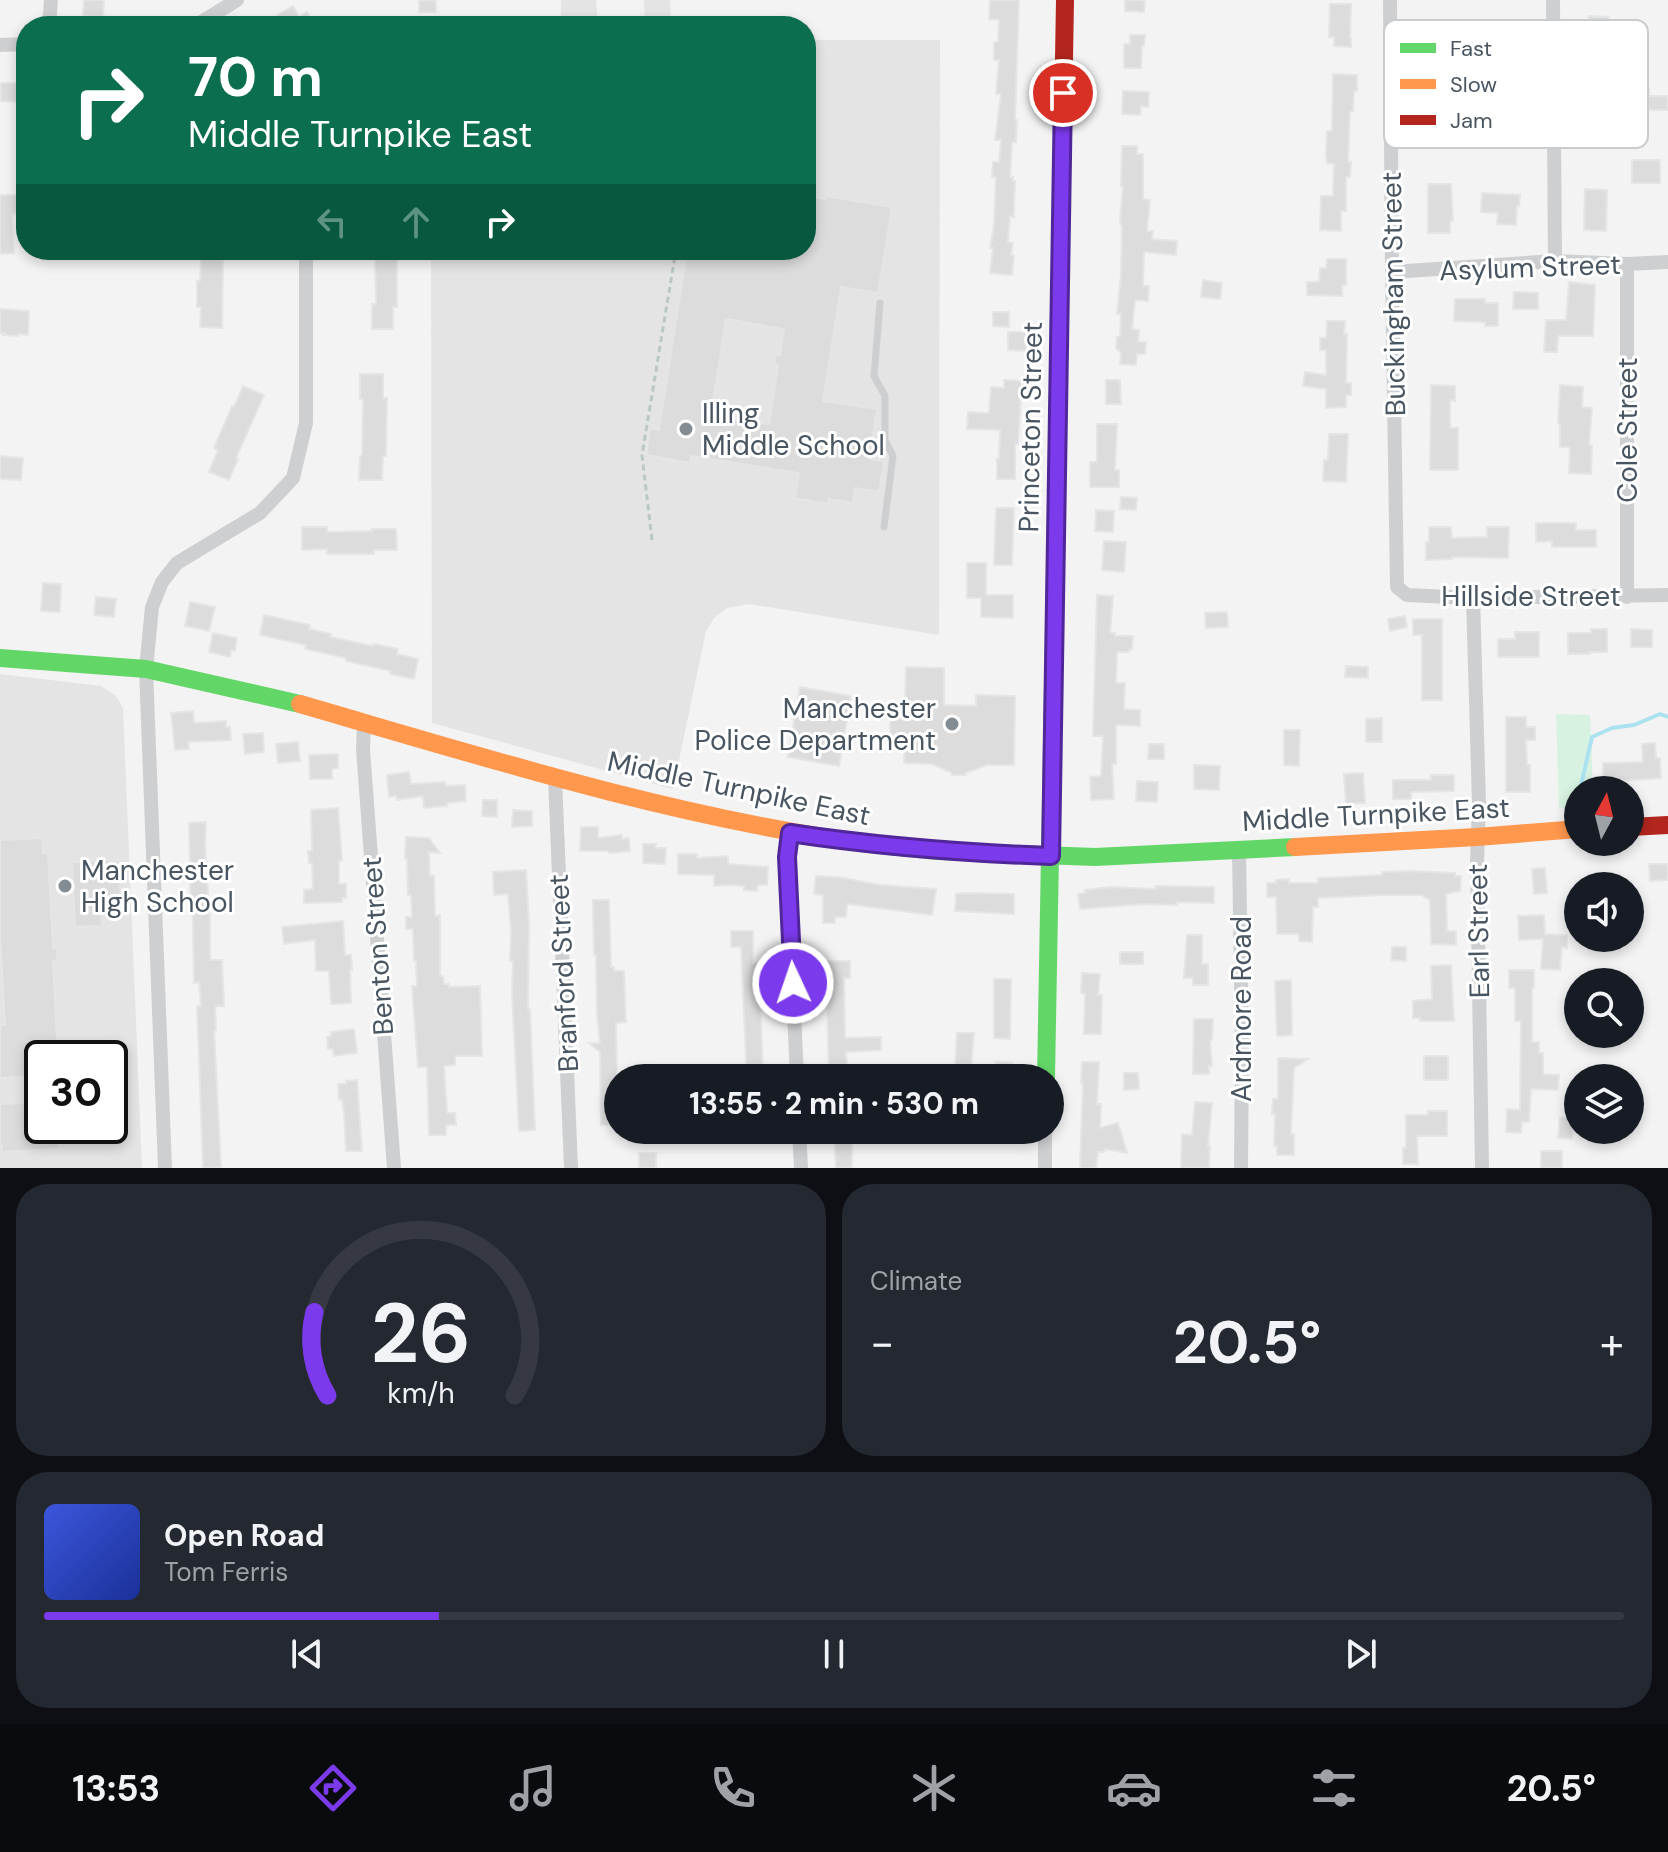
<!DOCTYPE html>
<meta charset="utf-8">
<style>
:root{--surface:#171b24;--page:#242831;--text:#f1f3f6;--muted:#9ea1a6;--line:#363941;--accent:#7c3aed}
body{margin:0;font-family:"DM Sans",sans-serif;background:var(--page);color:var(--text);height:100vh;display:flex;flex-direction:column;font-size:30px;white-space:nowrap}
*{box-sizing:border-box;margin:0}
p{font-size:26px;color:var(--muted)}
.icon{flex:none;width:44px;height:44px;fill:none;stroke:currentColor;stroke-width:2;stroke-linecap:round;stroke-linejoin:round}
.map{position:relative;height:1168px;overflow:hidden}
.details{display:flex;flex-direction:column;gap:16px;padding:16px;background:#0d0f14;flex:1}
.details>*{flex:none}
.banner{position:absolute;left:16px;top:16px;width:800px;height:244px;border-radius:32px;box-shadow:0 4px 12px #0003;background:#0b6e4f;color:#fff;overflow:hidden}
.needle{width:52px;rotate:7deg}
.fabs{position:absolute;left:1564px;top:776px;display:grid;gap:16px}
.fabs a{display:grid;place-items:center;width:80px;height:80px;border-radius:50%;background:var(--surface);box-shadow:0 4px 12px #0003;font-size:40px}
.speed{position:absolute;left:24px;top:1040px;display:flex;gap:16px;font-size:40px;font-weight:700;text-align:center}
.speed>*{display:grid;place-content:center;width:104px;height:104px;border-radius:50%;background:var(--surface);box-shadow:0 4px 12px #0003;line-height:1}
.speed .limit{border:4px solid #111;border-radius:12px;background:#fff;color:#111}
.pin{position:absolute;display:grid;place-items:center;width:68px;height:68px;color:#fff;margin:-34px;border:4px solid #fff;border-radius:50%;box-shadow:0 2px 8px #0007}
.me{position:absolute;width:88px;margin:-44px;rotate:357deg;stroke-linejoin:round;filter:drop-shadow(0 0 6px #0008)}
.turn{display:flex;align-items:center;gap:28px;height:168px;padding:0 40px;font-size:36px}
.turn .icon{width:104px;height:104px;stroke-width:2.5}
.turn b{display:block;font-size:56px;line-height:68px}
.lanes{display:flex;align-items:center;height:76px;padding:0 40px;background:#0003;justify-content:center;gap:40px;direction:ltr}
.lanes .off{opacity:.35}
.big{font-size:60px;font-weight:700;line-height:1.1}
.details .widget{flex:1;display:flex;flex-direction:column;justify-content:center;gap:12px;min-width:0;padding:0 28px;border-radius:32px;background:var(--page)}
.details .dial{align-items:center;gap:0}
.dial svg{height:208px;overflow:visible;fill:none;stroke:var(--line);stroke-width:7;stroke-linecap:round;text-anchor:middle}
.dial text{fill:var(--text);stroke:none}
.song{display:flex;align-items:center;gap:24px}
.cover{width:96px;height:96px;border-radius:12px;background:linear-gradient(135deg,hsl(230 70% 55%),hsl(230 70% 35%))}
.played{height:8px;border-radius:4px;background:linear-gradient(90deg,var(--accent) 25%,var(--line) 25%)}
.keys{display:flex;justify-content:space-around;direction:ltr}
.heat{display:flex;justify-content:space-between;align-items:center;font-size:44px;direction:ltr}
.details .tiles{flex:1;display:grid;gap:16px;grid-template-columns:1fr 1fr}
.widget:last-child{grid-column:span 2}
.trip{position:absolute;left:604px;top:1064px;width:460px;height:80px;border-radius:40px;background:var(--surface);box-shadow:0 4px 12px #0003;font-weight:700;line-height:80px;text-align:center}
.tab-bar{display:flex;height:128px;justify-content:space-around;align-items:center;background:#090b0e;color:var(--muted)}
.tab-bar .icon{width:56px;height:56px}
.tab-bar .selected{color:var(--accent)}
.tab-bar b{font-size:36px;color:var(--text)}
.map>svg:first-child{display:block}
</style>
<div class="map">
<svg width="1668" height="1168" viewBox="0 0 1668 1168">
<rect width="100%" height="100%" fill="#f3f3f3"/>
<path fill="#e5e4e5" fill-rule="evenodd" d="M561 0H596L598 26H561Z
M644 0H670L671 26H645Z
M806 40H940L939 635 749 604 727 608 714 618 706 631 673 789 432 723 431 250H806Z
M0 674 101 686 116 696 123 708 142 1168H0ZM42 1058H110V1126H42Z"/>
<path fill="#d8f2e1" d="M1556 714 1590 715 1593 790H1578V807L1559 808Z"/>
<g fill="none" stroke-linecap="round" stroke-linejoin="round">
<path stroke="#ace2f0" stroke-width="4" d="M1580 790 1592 737 1612 728 1634 725 1660 714 1668 717"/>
</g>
<path fill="#dcdcdd" stroke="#e4e5e6" stroke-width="2" fill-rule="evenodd" d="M84 0H104L103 17 83 16Z
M419 0H436V12H419Z
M990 0H1019L1015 120H1017L1016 142H1012L1010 177H1013V181H1015L1014 204V217L1010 216 1008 242 1013 243 1011 255 1014 256 1012 275 990 273 993 248H990L994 224 996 177H992L993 162H999L1001 140H995L1001 94H996L999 60H994V42H998L999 20 989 19Z
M1125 0H1145L1144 12 1125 11Z
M1330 4H1351L1350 37 1351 38V47L1334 46V37H1329Z
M293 6 299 17 307 12 315 26H284L277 15Z
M1589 16 1609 17V31H1614V44H1610V76H1626V98H1602L1601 124 1615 125 1614 141 1607 140V147L1589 146V135H1584L1585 117H1588Z
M1130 35H1145L1144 46H1142L1141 68H1124V44H1130Z
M1333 74 1357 75V91H1354L1353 111H1350L1348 162H1351L1350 177H1346V211H1341V231L1320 230 1321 196H1333L1334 164 1327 163 1326 155 1327 131H1332Z
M1 83H24L23 102 1 101Z
M1631 89H1649V96H1668V110H1631Z
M1123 91 1149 92 1148 107 1141 106 1140 115 1122 114Z
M1122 146H1137V154H1143V199L1150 200 1147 231H1153L1152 239 1177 241 1176 255 1144 252 1143 286H1149L1148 301 1135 300 1132 329 1139 330 1138 342H1146L1145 354H1137L1136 365 1120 364 1121 353 1116 348 1117 337H1120L1121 314H1117L1121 275 1122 228 1120 220 1123 186H1121Z
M1632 160H1660V183H1632Z
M1428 184H1451L1453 221H1450V233H1428Z
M1585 189 1607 190 1606 231 1584 230Z
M1482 193 1520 195 1519 206H1517L1516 225 1497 224 1498 213 1481 212Z
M0 195H21L22 214H12L14 253 0 254Z
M806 196 825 199V196L892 207 878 293 841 287 823 401 877 409 869 459 884 461 879 492 855 488 853 503 829 499 828 504 795 498 799 473 691 456 690 463 646 455 650 428 659 430 687 250H806ZM726 319 784 329 780 355 776 354 774 365 778 366 769 424 711 415Z
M359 250H395V257L397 259V307H393V329H372V304H376L375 260Z
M201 259 223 260 222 328 200 327 201 307H197V281H200Z
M1327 259H1346V285H1342V296L1307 295V282H1319L1320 268H1326Z
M1203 280 1222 283 1220 299 1201 297Z
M1569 282 1595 285 1593 336H1558L1557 352H1544L1546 320H1566Z
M1514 292 1538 293V309H1513Z
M1455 299H1485V303H1498V326H1485V322L1454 321Z
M0 309 29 311 28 335 18 334V336L3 335 4 333H0Z
M993 312H1009V327L993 326Z
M1327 321H1345L1344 334H1347L1346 383H1351V395H1346V407L1326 408V389L1303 386 1305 372 1326 375V350H1320V338H1326Z
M1008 332H1027L1026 351 1008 350Z
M360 374H383V398H387L386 456H383L382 480H359L360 456 362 455 363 399H360Z
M1004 380 1022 381 1018 444H1015V479H997V459H999L1000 430 967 429 968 412 989 413 991 387 1004 388Z
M1106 380H1120L1121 404H1106Z
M1431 385 1455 386V401L1450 400V428H1458V470H1430Z
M1560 385 1583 387 1582 407 1592 408 1589 445H1592L1591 474 1569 473 1570 447H1560V424L1558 423Z
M243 386 264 395 236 458 238 459 229 480 209 472 218 450 214 448 232 406 234 407Z
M1097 424H1117L1115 470H1119V487H1090V462H1097Z
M1329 434H1348L1346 482 1323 481 1324 460H1328Z
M0 456 23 458 21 480 0 479Z
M1121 497 1137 498 1136 510 1120 509Z
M996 508H1014L1012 565H994Z
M1096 510 1114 511 1113 532 1095 531Z
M1536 523H1576V530H1596V547H1552V541L1536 542Z
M302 527H327V532L372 531V529H396L397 550H374V554H327V549L302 550Z
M1429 527H1451L1452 538 1487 537V527H1509L1508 558 1452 557V559L1426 560V542H1429Z
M1104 541 1126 542 1124 572 1102 570Z
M967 563H986V595H1013V618L981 617V598H967Z
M43 583 61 584 60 612 41 611Z
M1097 595 1113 596 1110 633H1115V636H1133L1132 649H1129V652H1117L1116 683H1125L1124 709 1140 710V726L1116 725V764H1112L1114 799 1091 800 1090 777 1101 776 1103 736H1093Z
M96 597 116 599 114 617 94 615Z
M190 602 215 607 209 631 185 626Z
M1227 612 1228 627 1206 628 1205 613Z
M264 615 310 625 309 629 331 634 330 637 373 646 374 644 398 649 397 654 418 659 414 679 390 674 391 671 346 661V658L305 649 306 645 260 635Z
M1405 616 1407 627 1390 631 1388 619Z
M1413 619H1442V700H1422V635H1413Z
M1591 629H1607V652H1590V654H1568V633H1591Z
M1631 629 1652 630V647H1631Z
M1515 632H1539V657H1498V639H1515Z
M213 633 237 638 235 651 231 650 230 657 209 652Z
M1346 666 1368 667V678L1345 677Z
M906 667 944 668V705L976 706V695L1015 696 1014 765H987L966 773V775H952V773L932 764 904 763 905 741H890V708H905Z
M800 687 851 696 839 766 788 757Z
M193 711 194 723 226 721V727H230L231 740 188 742 189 749 175 750 171 713Z
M1506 717H1526V727H1535V740H1526L1527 765H1530V792H1506Z
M1382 718V742H1366V719Z
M1284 730H1300L1299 766 1284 765Z
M263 733 264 752 245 754 243 734Z
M298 742 300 761 278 763 276 744Z
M1655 743 1656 758H1660L1661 778 1603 782V763L1643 762 1642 744Z
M1149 744H1164V759H1148Z
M338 754V768L332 769V779H310L309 755Z
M1194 765 1220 766 1219 790 1194 789Z
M409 772 411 784 445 782 446 786 465 785 466 801 447 803V806L424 808 423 796 397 800 396 796 389 797 387 775Z
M1363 773 1365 803 1346 804 1344 774Z
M1431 775H1454V791L1411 792V799H1393V780H1431Z
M1137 781 1158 782 1157 802 1136 801Z
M483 800H497V817L482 816Z
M338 808 342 860 339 861V884H346V898H342V902L304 903V890L313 889 312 863H309L308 851H312L311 810Z
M513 810 532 811V826L512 827Z
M206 822 205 844 210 922V960H222L224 1006H215L216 1030H214L221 1168H203L197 1006H201L199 982 194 983 193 921 188 864H190L189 823Z
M581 827H598V838L622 835V839L629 838 630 851 609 853 608 851H580Z
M406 837 429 838 440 853 429 852 430 876H434L435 916 440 915V976H443L444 984H449V987L480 986 482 1056H455V1065L444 1066 447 1113H455L456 1125H446V1135H429L427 1067H418L412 986H417L416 961H414L413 929H406V917H412L411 895H408L407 859H405Z
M42 838 43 853H48L53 948H57V961L53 962 58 1058H42V1076L0 1078V1025H5L0 936V840Z
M643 844H656L655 848H666L665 864 643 863Z
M678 854H697V858L728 856V864L768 867 767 885H758L757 891 744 890V886L732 885 714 886V875L678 874Z
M119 860 121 904 101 905 102 926 75 927 72 862Z
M1649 864H1668V880L1650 881Z
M1545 868 1547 893 1534 894 1532 869Z
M526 870 529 924 528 1009H530L535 1130 519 1131 512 993 513 961H510L511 931 508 894 494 895 493 872Z
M1410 871 1455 873V876H1461L1460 891 1446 894 1447 931H1456V945L1431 944 1430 900 1421 895H1383L1318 898V907H1313L1312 942 1299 941V934H1277L1276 897H1267V883H1276V880L1289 879V883H1318V878L1346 877 1382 875V872Z
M816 876 838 877 880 885 936 889 932 915 847 904 846 917H835V923H823V895L814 894Z
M1156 886 1214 887V903L1177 902V905L1145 904 1080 909 1078 894 1085 893V890L1111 887 1156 889Z
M964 893 1014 894V914L955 911 956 894Z
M593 900H609L611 967H614V971H624L626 1022 616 1023 618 1125H601L600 1052 589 1043H600L597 1016 596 955H594Z
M1544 915 1545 934 1567 935V948L1562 947 1560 970 1541 969 1543 939 1519 940 1518 916Z
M343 921 345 955H351L352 970H350L351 1003 331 1004 329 971H316L315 940 284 944 282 927Z
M731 931H753V963H759L763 1078H747L741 947H731Z
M1187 935H1202V964H1208V985H1193V978H1184Z
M1392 947H1406V961L1391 960Z
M1120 952H1143V964H1120Z
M826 961H850V978H844L845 1038 881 1037V1050L846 1052 848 1078H829Z
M1451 965 1454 1021H1420V1018H1413V1001L1432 999 1431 966Z
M1509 970H1534V988H1532V1042H1539V1053H1543V1074L1559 1075 1558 1090 1531 1089 1529 1122H1522L1521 1133 1506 1132 1507 1109 1520 1110 1521 1021H1515V988H1509Z
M1082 973 1100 974 1098 995H1102L1101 1034H1084L1085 994 1081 993Z
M994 979H1011L1010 1039 994 1038Z
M1291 980 1292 1035 1277 1036 1275 981Z
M1194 1019H1213L1212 1040H1210L1212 1066H1209V1074H1193Z
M354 1029 357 1053 334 1056 333 1049H328L327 1037 331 1036V1032Z
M957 1033H974L971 1069H955Z
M1424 1056H1448V1080H1424Z
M1278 1058 1308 1059 1294 1068 1291 1134H1294V1155H1277V1146H1274L1275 1114H1272L1273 1099H1278Z
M996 1062 1012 1063 1011 1078H994Z
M1082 1062H1099L1097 1104H1101L1100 1128 1118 1123 1127 1153 1105 1149 1104 1152H1098L1096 1168H1080L1083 1083H1081Z
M1124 1073H1138L1139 1089 1124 1090Z
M357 1080 362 1151H346L344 1113 342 1099 339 1100 338 1084H346V1081Z
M42 1102V1126H58L59 1149 2 1152V1145H0V1104Z
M1195 1102 1212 1103 1208 1146H1210L1209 1168H1181L1182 1134 1192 1135Z
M1428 1111H1447V1136H1417L1418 1164H1403V1148H1406V1115H1428Z
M1560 1117 1574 1118 1572 1139 1558 1138Z
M834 1130H852V1168H836Z
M1541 1151H1562V1168H1541Z
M639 1153H656V1168H639Z"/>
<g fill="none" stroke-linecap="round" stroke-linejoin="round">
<path stroke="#bac7c3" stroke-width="3" stroke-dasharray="6 4" stroke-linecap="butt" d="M652 540 642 455 676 250"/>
<path stroke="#cdcfd1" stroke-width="7" d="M880 303 874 376 885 396V440L893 456 884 527"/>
<path stroke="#cdcfd1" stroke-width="14" d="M1390 0 1392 272 1397 587 1407 595 1473 598 1668 595
M1553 0 1555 261
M49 26 51 0
M195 26 237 0
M0 45 26 44
M1392 272 1555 261 1627 264 1668 262
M1627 597V264
M1473 598 1479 803 1477 864 1482 1168
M364 723 363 749 394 1168
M555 778 571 1168
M790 833 787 857 797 1078
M1239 850 1242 1045 1241 1168
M799 1130 801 1168
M165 1168 146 669 152 607 162 582 177 563 260 513 293 478 306 423V250
M1045 1168V1130"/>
<path stroke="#63d668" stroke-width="18" d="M0 658 146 669 300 704
M861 843 938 851 1095 857 1295 847
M1046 1078 1058 408"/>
<path stroke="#ff974d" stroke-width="18" d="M300 704C486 758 670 816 861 843
M1295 847 1477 837 1578 829"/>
<path stroke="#b3261e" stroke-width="18" d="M1058 408 1065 0
M1630 827 1668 825"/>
</g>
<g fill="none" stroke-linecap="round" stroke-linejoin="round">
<defs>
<path id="route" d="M793 983 787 857 790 833C877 846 963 853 1051 856L1063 93"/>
</defs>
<use href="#route" stroke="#51269a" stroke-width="20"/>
<use href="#route" stroke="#7c3aed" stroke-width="14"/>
</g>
<g fill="#848c93" stroke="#fff" stroke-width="3">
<circle cx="686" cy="429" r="8"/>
<circle cx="952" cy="724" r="8"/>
<circle cx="65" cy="886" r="8"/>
</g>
<g text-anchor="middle" stroke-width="6" stroke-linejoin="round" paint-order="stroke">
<g font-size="28" fill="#495560" stroke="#fff">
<text transform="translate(1530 267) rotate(-2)" y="10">Asylum Street</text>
<text transform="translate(1393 294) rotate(-91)" y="10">Buckingham Street</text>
<text transform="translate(1030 427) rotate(-89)" y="10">Princeton Street</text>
<text transform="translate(1627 430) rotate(-90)" y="10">Cole Street</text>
<text x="1531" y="606">Hillside Street</text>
<text transform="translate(739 788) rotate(12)" y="10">Middle Turnpike East</text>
<text transform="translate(1376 814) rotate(-3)" y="10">Middle Turnpike East</text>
<text transform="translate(1478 931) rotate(-91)" y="10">Earl Street</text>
<text transform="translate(377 946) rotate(-94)" y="10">Benton Street</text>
<text transform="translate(563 973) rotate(-93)" y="10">Branford Street</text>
<text transform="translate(1241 1009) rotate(-90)" y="10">Ardmore Road</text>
</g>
<g font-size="28" fill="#495560" stroke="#fff" text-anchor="start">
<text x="702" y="423">Illing<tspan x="702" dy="32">Middle School</tspan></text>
<text x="936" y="718" text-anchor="end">Manchester<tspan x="936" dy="32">Police Department</tspan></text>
<text x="81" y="880">Manchester<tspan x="81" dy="32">High School</tspan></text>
</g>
</g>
<rect x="1384" y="20" width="264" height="128" rx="12" fill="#fff" stroke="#c8cccf" stroke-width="2"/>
<rect x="1400" y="43" width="36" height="10" fill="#63d668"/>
<rect x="1400" y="79" width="36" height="10" fill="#ff974d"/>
<rect x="1400" y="115" width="36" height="10" fill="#b3261e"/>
<g font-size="22" fill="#495560">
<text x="1450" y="56">Fast</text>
<text x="1450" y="92">Slow</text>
<text x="1450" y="128">Jam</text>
</g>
</svg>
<div class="fabs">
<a><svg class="needle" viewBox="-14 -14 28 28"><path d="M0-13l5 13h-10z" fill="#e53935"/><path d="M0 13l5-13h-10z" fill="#9ea1a6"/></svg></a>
<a><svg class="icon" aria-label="sound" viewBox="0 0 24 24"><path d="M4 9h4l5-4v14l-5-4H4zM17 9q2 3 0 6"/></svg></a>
<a><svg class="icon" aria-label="search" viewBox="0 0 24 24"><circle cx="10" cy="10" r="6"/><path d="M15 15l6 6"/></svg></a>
<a><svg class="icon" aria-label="layers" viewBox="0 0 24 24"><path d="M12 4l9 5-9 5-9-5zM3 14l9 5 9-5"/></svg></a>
</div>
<div class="speed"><div class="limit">30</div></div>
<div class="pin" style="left:1063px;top:93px;background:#d93025"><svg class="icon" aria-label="arrive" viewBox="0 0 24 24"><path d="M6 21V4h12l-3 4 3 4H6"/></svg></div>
<svg class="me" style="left:793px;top:983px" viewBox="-20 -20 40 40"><circle r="17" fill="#7c3aed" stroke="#fff" stroke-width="3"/><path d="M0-11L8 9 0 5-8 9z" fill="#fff"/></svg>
<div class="trip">13:55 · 2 min · 530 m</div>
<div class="banner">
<div class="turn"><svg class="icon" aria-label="right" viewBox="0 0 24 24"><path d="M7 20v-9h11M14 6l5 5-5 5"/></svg><div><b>70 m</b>Middle Turnpike East</div></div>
<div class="lanes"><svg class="icon off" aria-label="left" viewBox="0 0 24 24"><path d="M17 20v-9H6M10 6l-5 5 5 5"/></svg><svg class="icon off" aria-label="ahead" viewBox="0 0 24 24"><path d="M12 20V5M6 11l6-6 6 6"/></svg><svg class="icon" aria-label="right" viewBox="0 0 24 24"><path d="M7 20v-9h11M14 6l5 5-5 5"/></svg></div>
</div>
</div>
<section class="details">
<div class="tiles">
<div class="widget dial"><svg viewBox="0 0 100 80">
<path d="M14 69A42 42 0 1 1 86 69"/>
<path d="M14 69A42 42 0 0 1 9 37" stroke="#7c3aed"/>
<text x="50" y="56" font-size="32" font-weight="700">26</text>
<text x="50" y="72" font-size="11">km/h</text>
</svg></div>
<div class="widget"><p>Climate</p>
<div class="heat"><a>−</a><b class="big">20.5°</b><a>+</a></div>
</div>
<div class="widget">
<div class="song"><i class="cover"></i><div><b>Open Road</b><p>Tom Ferris</p></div></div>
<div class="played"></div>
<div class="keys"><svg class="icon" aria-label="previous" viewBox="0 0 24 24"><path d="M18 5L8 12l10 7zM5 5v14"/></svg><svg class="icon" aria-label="pause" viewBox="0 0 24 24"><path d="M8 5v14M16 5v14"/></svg><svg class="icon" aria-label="next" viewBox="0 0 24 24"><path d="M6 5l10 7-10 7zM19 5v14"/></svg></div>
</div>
</div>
</section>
<nav class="tab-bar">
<b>13:53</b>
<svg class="icon selected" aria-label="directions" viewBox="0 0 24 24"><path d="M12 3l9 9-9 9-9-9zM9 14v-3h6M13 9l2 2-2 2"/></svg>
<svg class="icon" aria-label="music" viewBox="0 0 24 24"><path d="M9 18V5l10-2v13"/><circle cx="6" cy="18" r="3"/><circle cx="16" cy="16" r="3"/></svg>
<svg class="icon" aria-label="phone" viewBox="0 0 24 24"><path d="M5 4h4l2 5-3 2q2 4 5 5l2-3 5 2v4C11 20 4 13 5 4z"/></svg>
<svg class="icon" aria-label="climate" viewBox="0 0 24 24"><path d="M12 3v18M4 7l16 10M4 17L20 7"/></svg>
<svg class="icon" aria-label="car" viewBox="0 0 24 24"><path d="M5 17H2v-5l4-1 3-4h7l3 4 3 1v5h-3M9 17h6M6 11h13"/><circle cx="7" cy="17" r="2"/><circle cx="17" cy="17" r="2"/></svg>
<svg class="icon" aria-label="filters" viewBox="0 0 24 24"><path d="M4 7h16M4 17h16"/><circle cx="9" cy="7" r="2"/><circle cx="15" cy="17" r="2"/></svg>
<b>20.5°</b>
</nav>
